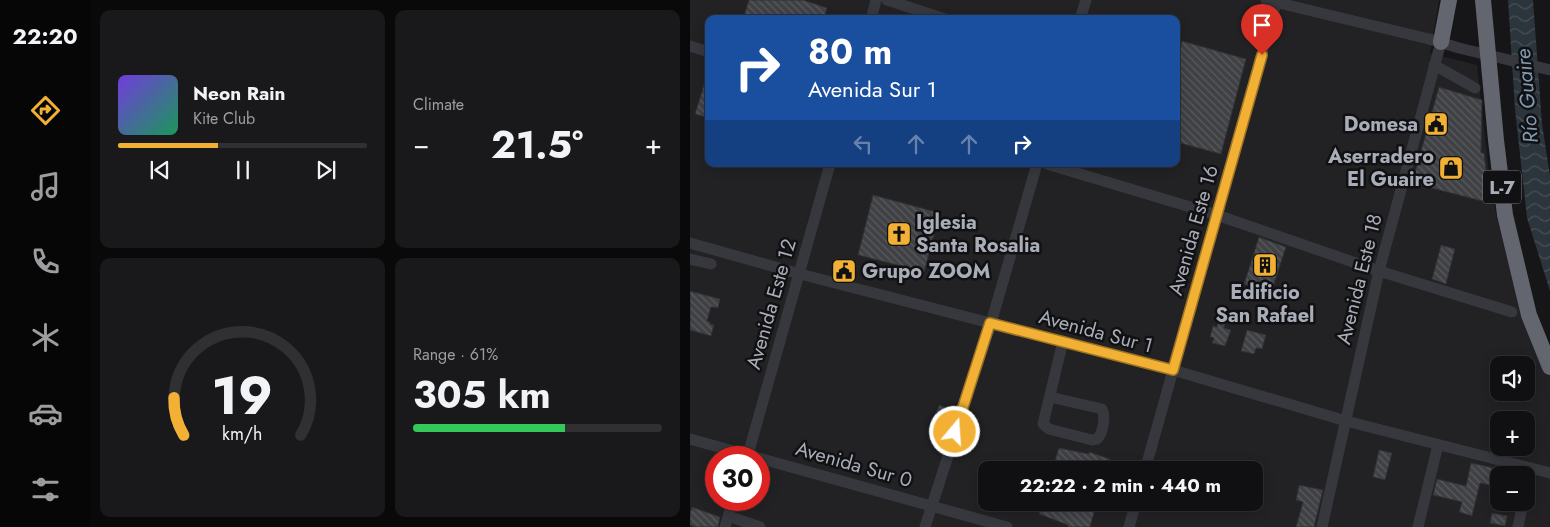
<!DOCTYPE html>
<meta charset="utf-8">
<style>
:root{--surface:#101012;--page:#19191b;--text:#f1f3f6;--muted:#9c9d9f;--line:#303032;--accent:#f2b134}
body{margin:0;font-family:Jost,sans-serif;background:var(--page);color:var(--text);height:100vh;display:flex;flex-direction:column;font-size:19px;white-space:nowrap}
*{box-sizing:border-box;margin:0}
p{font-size:16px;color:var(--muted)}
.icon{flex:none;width:28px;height:28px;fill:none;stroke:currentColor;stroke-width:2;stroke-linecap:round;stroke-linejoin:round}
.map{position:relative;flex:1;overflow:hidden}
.sheet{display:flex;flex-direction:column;gap:10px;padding:10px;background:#09090a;width:600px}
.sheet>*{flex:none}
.hud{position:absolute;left:15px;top:15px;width:475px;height:152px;border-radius:10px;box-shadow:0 2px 12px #0003,0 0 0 1px var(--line);background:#1a4fa0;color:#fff;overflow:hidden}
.fabs{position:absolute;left:800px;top:356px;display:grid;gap:10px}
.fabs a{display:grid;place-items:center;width:45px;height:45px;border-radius:10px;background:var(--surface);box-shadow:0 2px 12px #0003,0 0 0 1px var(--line);font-size:25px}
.speed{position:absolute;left:15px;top:446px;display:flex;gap:10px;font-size:25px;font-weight:700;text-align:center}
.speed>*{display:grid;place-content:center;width:65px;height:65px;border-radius:50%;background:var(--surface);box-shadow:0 2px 12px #0003,0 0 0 1px var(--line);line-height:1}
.speed .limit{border:8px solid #d22;background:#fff;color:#111}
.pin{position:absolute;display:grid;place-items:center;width:42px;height:42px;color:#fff;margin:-51px -21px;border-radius:50% 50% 50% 0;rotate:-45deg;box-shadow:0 0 5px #0007}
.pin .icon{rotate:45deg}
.me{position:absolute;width:55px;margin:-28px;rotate:18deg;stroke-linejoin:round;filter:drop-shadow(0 0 4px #0008)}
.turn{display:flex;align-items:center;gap:18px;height:105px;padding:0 20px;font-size:22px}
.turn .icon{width:65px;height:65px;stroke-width:2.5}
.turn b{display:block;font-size:35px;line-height:42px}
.lanes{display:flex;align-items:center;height:48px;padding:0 20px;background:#0003;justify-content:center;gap:25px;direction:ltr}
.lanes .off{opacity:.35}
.big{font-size:38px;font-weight:700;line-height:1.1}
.sheet .widget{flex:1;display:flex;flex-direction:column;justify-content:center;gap:8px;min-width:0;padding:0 18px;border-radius:10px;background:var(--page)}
.sheet .dial{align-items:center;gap:0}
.dial svg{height:130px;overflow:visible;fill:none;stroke:var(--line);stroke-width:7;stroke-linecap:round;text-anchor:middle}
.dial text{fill:var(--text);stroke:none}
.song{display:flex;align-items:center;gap:15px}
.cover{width:60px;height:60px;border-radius:8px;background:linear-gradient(135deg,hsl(260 70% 55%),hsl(150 70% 35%))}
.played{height:5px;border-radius:2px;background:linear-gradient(90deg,var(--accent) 40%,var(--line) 40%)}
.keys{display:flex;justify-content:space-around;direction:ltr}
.heat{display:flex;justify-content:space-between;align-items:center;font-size:28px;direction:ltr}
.charge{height:8px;border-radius:4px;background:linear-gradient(90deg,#34c759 61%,var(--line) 0)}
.sheet .tiles{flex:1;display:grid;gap:10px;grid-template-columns:repeat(2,1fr)}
.trip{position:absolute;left:288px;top:461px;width:285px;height:50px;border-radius:10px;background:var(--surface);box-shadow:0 2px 12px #0003,0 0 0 1px var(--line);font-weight:700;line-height:50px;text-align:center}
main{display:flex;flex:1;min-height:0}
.menu{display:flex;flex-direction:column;width:90px;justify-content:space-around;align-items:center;background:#060607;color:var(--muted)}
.menu .icon{width:35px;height:35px}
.menu .current{color:var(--accent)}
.menu b{font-size:22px;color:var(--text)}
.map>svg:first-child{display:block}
</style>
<main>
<nav class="menu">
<b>22:20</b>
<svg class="icon current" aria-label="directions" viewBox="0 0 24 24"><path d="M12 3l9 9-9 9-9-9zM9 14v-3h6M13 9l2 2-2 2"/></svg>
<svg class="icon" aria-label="music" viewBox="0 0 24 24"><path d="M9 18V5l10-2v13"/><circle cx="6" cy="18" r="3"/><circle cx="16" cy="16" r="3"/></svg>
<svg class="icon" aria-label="phone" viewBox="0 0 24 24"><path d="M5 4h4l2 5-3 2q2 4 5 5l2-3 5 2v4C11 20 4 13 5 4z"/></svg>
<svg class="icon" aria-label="climate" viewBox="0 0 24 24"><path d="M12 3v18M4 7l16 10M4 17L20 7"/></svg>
<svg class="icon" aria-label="car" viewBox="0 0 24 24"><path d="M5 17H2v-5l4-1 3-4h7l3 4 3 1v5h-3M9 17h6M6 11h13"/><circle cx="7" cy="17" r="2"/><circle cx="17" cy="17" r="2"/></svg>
<svg class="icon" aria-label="filters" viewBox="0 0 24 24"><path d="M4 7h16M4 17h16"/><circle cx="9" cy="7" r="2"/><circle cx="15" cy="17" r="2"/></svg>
</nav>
<section class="sheet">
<div class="tiles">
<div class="widget">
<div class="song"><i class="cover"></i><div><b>Neon Rain</b><p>Kite Club</p></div></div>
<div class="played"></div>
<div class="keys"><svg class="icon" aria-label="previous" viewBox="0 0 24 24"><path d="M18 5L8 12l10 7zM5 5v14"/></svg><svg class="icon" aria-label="pause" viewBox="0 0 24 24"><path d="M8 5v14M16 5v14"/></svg><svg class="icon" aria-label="next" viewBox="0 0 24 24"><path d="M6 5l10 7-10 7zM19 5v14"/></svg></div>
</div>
<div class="widget"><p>Climate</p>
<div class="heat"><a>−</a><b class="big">21.5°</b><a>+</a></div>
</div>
<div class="widget dial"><svg viewBox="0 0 100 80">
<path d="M14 69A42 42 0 1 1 86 69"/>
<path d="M14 69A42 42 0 0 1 8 46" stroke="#f2b134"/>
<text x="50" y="56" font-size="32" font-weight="700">19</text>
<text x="50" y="72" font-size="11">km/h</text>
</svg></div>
<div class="widget"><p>Range · 61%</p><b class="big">305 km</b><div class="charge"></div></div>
</div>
</section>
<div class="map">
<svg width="860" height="527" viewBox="0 0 860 527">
<defs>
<pattern id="water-waves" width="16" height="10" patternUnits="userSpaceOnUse" patternTransform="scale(1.25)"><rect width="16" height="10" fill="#2c353c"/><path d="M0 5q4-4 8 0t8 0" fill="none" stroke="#485056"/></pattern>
<pattern id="building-back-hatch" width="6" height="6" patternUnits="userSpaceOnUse" patternTransform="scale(1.25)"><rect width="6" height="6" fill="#404145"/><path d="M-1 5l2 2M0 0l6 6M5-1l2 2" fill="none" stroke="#595a5e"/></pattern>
</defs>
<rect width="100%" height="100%" fill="#161618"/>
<path fill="#222225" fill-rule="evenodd" d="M0 0H749L740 53 787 65 801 191 808 222 817 258 849 348 860 376V527H0ZM19 19H486V164H19ZM809 365H836V392H809ZM809 420H836V448H809ZM26 458H69V500H26ZM296 470H564V502H296ZM809 475H836V502H809Z"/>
<path fill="url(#water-waves)" d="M818 0H843L852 124 860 176V291L837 218 825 109Z"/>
<path fill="url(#building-back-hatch)" stroke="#303034" d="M59 0H113L137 8 134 19H53Z
M492 41 556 59 531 154 486 142V63Z
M17 75H19V118L5 114Z
M749 87 792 100 791 153H794L800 203 722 183Z
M183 195 250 213 234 272 168 255Z
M569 237 596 247 581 293 554 284Z
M751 245 765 249 756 284 742 279Z
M0 291 30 299 28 308 21 307 17 321 20 322V324L24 325 21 336 0 330Z
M528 322 535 324 534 328 541 330 535 346 522 343 524 338 520 337 523 326 527 327Z
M557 330 576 335 572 349 566 348 564 354 551 351Z
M249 405 265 410 261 423 244 418Z
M369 448 399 454V452L420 459 416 470H362Z
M689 450 702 453 695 480 683 477Z
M781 463 809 469V487L790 483 782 516 769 512 772 502 743 495 747 479 776 486Z
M609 485 633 490 624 527H606L613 502 606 500Z
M353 502H407L400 527H378V525L349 514Z
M2 507 30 517 28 527H6L0 525V514Z
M802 513 817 516 815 526 800 523Z"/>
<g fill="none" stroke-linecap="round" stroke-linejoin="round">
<path stroke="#37383d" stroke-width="11" d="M197 0 255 19
M576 0 739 39 769 48 860 70
M181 19 186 0
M390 19 396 0
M0 46 19 52
M744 65 785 88
M357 164 527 215 689 271 822 312
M0 243 110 274 483 370 656 421 860 473
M0 259 21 264
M360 397 412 409C416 417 413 433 407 439L402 440 359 429 353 424 373 341
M0 439 317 527
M57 458 140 164
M455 470 587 0
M836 491 842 468
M38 516 70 527
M35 527 43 500
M235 527 301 323 347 164
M439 527 446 502
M632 527 689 271 751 42
M728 527 748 445
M828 527 833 502"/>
<path stroke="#63666e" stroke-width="16" d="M793 0 806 140 815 215 839 315 860 367
M751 42 759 0"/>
</g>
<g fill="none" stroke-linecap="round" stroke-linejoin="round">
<defs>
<path id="route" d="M265 432 300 323 483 370 572 55"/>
</defs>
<use href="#route" stroke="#9d7322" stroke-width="12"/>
<use href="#route" stroke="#f2b134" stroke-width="9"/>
</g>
<defs>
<symbol id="civic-square" viewBox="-11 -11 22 22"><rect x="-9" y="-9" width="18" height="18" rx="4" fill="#f2b134" stroke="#111113"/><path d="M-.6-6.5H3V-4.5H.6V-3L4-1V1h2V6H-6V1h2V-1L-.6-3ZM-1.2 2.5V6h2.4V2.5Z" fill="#111"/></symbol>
<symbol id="shop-square" viewBox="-11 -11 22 22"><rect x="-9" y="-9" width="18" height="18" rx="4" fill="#f2b134" stroke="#111113"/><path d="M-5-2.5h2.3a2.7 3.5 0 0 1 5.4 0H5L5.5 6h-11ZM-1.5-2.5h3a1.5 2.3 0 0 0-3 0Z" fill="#111"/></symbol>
<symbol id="church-square" viewBox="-11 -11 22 22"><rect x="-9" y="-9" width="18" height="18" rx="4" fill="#f2b134" stroke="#111113"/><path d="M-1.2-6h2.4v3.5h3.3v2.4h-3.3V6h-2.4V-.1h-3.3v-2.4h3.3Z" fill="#111"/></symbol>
<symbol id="building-square" viewBox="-11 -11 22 22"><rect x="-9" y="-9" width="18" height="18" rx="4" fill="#f2b134" stroke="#111113"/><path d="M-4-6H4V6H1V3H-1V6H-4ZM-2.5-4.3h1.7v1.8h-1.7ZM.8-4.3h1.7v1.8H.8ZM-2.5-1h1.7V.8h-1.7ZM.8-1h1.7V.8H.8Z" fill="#111"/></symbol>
</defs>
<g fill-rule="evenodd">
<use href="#civic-square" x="732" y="110" width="28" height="28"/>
<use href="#shop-square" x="747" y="154" width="28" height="28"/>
<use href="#church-square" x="195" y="220" width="28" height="28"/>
<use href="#building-square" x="561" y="251" width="28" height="28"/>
<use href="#civic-square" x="140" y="257" width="28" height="28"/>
</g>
<g text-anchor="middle" stroke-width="5" stroke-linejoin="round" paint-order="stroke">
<rect fill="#111113" stroke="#7b7e86" stroke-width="1" x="793" y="170.5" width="38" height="33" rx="4"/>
<g font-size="19" font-weight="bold" fill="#a8adb8">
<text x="812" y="194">L-7</text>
</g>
<g font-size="20" font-weight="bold" fill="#a8adb8" stroke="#111113" text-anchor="end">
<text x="728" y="131">Domesa</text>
<text x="744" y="163">Aserradero<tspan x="744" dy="23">El Guaire</tspan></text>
<text x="226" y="229" text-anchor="start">Iglesia<tspan x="226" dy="23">Santa Rosalia</tspan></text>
<text x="172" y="278" text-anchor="start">Grupo ZOOM</text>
<text x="575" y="299" text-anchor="middle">Edificio<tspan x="575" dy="23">San Rafael</tspan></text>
</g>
<g font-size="20" fill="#a8adb8" stroke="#111113">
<text transform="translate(503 230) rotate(-74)" y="7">Avenida Este 16</text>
<text transform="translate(669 279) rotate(-76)" y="7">Avenida Este 18</text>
<text transform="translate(81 304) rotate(-74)" y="7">Avenida Este 12</text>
<text transform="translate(406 331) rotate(15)" y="7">Avenida Sur 1</text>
<text transform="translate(164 464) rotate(16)" y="7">Avenida Sur 0</text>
</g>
<g font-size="21" font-style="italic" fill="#7f9bb3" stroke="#111113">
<text transform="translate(837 96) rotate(-95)" y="7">Río Guaire</text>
</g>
</g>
</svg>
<div class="fabs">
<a><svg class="icon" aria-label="sound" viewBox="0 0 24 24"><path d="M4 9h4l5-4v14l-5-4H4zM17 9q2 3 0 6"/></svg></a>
<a>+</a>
<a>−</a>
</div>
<div class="speed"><div class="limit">30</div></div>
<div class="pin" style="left:572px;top:55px;background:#d93025"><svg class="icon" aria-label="arrive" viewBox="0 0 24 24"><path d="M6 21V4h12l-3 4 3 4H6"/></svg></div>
<svg class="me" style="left:265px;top:432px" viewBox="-20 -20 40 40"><circle r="17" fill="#f2b134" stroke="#fff" stroke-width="3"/><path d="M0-11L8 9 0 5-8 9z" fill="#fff"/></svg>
<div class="trip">22:22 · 2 min · 440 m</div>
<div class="hud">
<div class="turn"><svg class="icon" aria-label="right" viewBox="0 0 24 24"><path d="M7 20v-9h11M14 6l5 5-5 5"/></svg><div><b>80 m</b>Avenida Sur 1</div></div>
<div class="lanes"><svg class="icon off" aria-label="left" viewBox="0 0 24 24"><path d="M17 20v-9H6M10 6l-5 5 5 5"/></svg><svg class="icon off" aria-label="ahead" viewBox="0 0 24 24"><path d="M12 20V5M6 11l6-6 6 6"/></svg><svg class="icon off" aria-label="ahead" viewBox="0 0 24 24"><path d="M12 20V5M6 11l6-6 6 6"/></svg><svg class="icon" aria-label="right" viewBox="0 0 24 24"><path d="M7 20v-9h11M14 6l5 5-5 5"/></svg></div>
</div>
</div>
</main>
